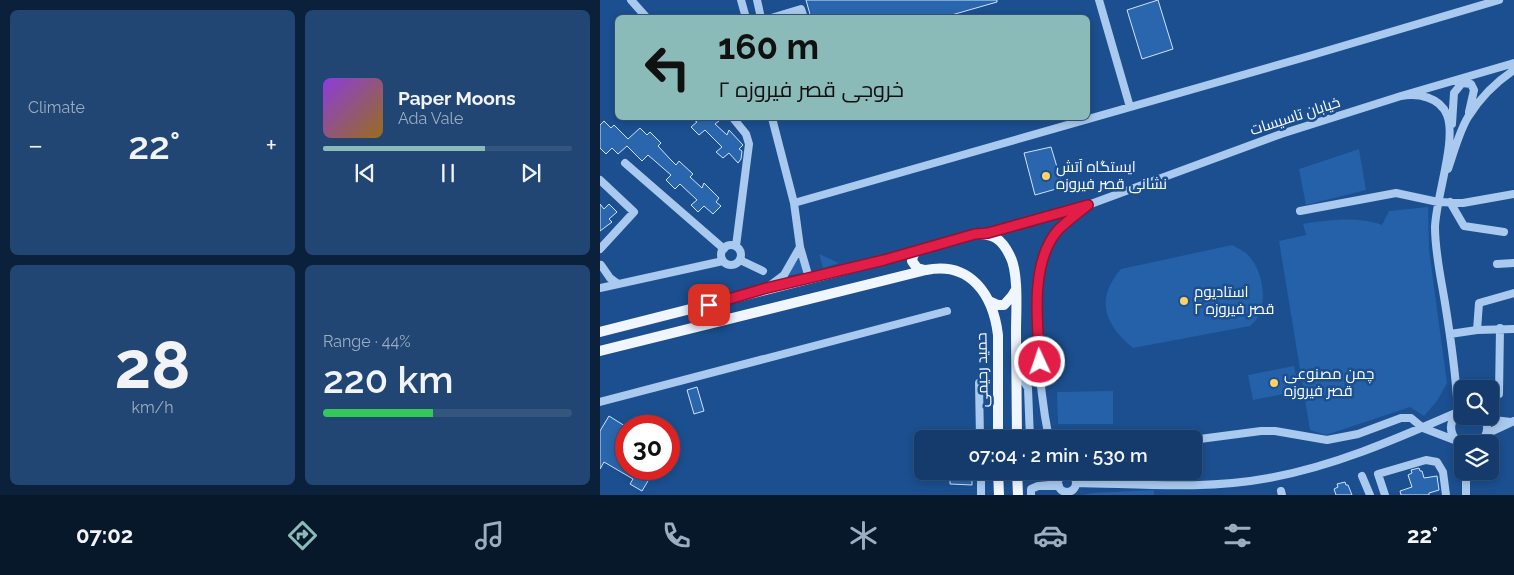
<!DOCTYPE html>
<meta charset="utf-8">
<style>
:root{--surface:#143b6b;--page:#214673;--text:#f1f3f6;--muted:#9dadc1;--line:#33557e;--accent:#8bbbb9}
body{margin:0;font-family:Raleway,Cairo,sans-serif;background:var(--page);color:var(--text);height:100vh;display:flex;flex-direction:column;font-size:19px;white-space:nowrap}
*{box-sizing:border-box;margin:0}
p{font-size:16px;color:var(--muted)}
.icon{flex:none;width:28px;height:28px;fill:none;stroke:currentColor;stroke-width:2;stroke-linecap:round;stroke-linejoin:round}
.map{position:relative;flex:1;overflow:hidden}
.drawer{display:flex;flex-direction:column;gap:10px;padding:10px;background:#0b203b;width:600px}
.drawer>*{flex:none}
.hud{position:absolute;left:15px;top:15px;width:475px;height:105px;border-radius:8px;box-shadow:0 2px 8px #0003,0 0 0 1px var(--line);background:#8bbbb9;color:#111;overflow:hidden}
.tools{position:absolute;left:854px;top:380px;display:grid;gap:10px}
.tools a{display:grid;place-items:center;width:45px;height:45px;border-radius:8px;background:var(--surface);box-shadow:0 2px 8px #0003,0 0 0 1px var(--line);font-size:25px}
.speed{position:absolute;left:15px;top:415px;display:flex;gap:10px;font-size:25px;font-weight:700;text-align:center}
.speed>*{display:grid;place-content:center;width:65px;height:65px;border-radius:50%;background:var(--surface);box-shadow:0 2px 8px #0003,0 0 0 1px var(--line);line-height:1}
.speed .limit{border:8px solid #d22;background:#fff;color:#111}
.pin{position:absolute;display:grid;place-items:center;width:42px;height:42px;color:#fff;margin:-21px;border-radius:10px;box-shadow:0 2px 8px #0006}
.me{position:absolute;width:55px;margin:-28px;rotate:357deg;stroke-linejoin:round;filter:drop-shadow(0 0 4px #0008)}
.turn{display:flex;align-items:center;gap:18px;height:105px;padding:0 20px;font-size:22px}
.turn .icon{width:65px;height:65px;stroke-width:2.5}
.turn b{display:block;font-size:35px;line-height:42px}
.big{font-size:38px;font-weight:600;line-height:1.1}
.drawer .card{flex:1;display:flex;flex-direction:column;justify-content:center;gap:8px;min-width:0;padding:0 18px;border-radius:8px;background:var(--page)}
.drawer .dial{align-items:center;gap:0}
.dial b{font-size:65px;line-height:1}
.song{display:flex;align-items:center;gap:15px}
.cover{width:60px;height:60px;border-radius:8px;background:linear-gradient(135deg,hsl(270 70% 55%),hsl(40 70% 35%))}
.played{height:5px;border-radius:2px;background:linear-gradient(90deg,var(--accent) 65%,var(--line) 65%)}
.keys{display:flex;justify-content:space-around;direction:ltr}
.heat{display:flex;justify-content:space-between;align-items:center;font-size:28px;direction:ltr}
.charge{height:8px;border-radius:4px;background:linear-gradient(90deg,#34c759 44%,var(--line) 0)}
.drawer .tiles{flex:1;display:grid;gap:10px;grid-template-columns:repeat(2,1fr)}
.trip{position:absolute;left:314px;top:430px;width:288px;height:50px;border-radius:8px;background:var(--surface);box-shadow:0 2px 8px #0003,0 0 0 1px var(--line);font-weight:600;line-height:50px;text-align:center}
.dock{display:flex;height:80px;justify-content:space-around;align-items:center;background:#08182b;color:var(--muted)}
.dock .icon{width:35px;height:35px}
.dock .selected{color:var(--accent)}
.dock b{font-size:22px;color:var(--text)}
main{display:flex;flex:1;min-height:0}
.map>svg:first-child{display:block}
</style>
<main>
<section class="drawer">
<div class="tiles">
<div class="card"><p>Climate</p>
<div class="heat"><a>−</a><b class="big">22°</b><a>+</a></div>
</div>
<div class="card">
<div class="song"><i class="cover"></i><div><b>Paper Moons</b><p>Ada Vale</p></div></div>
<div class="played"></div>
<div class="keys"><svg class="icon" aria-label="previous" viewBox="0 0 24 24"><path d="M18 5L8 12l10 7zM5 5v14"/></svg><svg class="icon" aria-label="pause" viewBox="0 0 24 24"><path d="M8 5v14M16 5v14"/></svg><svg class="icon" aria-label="next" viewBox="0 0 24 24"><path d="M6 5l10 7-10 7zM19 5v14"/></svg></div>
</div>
<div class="card dial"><b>28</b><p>km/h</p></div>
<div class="card"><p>Range · 44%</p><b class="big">220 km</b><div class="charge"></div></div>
</div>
</section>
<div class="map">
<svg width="914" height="495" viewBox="0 0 914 495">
<rect width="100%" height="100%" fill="#1b4f8f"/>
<path fill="#2461a8" d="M759 149 766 190 706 205 699 169Z
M828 207 829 250 847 383 837 401 824 416 810 407 726 435 710 430 679 241 706 235 703 224C727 220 759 216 782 225L789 211Z
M632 245C637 248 642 250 646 253 662 267 668 299 658 317 656 321 652 324 650 326L533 348C504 324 495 299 521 269Z
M219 254 239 263 223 268Z
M201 256 206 272 186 276Z
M694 366 699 391 653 400 648 375Z
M513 391V424H458L457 392Z
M554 490V495H483L492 493Z"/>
<path fill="#2a66ad" stroke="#cfe3fa" d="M206 0H397V2L341 18H211Z
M558 0 573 49 542 59 527 10Z
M91 118H115L119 121 115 124 127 135 129 130 143 145 139 149 142 151 141 159 138 163 129 153 123 158 116 152 122 147 105 130 99 135 91 127 97 122Z
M4 121 11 128 14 125 28 139 40 128 47 135 50 132 61 143 58 146 70 159 76 165 79 161 93 174 90 177 102 188 104 183 119 198 116 202 121 206 113 214 104 206 98 212 91 205 97 200 80 184 75 189 66 180 71 175 48 155 42 161 27 146 18 154 12 148 6 154 0 148V125Z
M451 147 463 187 435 195 424 153Z
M0 204 4 209 9 204 17 212 9 219 12 222 0 231Z
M97 387 104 411 94 414 87 390Z
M9 416 25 426 21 433 26 436V469H55L42 491 30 484 33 479 4 462 0 469V431Z
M350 431H372V439H350Z
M819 468 820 471H822L824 478 837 476 839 490 829 493V495H801L800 491 812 487 808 475 812 473 811 470Z
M350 471H372V485L350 484Z
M745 482 746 485H748L752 495H736L734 489 738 487 737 484Z"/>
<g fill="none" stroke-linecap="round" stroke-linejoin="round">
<path stroke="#a9c9ee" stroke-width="8" d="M31 0 47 18
M141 0 146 18
M157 0 161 18
M499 0 530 107
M171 18 201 9 204 18
M133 118 146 134 149 144 136 246
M172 118 194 203 200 247 209 278
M852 124 854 93 862 83 871 84 874 90 869 112
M25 163 124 249
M848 169C854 152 859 132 868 117 880 98 896 82 914 70
M0 180 34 212 0 249
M850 202 864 226 904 232
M194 203 709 56 899 0
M700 211 796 193 838 202 863 203 914 194
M388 233 488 205 681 134 801 96 914 63
M121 255a10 10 0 1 1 20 0a10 10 0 1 1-20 0Z
M140 260 163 271
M897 264 914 263
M1 265 10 278 18 284
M168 287 184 275 200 247
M0 288 123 261
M877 330 879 303 914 293
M850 334 877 330 914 329
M417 370 428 388 430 439
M379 383 380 439
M899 394 900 328
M0 402 347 311
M857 414C849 423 849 432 857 441
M885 419 911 422
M886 434 914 421
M449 439C440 394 428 286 448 246 457 230 471 219 485 208
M592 440 661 431H675L727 440 758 434 801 418H811L823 428 857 441 862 459
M877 444C888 437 890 427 883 416
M381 471V495
M431 471 439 477 459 479
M458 483a9 9 0 1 1 18 0a9 9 0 1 1-18 0Z
M762 476 770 495
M476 483C540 484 605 490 669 478 735 466 796 439 858 412 856 374 851 340 845 303 841 278 835 253 835 227 836 197 857 140 847 115 840 97 818 93 801 96
M681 491 682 495
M431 495V489L438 486H459
M785 495 778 474 826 460 837 462 843 472 846 495
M866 495V471"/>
<path stroke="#f0f6ff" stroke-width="10" d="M316 251 313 256 312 261 317 268 325 270
M389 301 398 305H404L412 296 415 291
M0 332 284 260 375 234C393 233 402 239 410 256 419 273 416 312 416 332 416 367 417 403 417 439
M0 351 326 270C370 261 393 294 398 335V439
M398 471 399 495
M417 471 418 495"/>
</g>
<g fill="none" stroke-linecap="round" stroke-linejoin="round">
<defs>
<path id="route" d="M109 305 163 289 284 260 375 234 388 233 488 205C478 213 467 221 458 230 430 262 437 322 440 362"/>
</defs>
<use href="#route" stroke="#92132f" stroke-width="12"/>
<use href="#route" stroke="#e11d48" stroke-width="9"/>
</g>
<g fill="#ffd166" stroke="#1b4f8f" stroke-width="2">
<circle cx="446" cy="176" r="5"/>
<circle cx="584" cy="301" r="5"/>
<circle cx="674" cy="383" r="5"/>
</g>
<g text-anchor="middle" stroke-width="5" stroke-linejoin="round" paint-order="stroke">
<g font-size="15" fill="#fff" stroke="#1b4f8f">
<text transform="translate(695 116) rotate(-18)" y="5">خیابان تاسیسات</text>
<text transform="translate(382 370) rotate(-91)" y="5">حمید رحیمی</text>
</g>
<g font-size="15" fill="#fff" stroke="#1b4f8f" text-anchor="start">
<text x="456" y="172">ایستگاه آتش<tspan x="456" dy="17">نشانی قصر فیروزه</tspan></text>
<text x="594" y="297">استادیوم<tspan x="594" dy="17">قصر فیروزه ۲</tspan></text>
<text x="684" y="379">چمن مصنوعی<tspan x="684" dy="17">قصر فیروزه</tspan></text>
</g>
</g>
</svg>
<div class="tools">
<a><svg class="icon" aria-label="search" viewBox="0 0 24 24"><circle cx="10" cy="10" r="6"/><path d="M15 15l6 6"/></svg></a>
<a><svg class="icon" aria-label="layers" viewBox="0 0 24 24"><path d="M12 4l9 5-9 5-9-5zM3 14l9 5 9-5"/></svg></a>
</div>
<div class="speed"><div class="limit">30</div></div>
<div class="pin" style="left:109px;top:305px;background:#d93025"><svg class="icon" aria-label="arrive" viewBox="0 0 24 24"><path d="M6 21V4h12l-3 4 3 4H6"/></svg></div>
<svg class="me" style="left:440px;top:362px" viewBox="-20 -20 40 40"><circle r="17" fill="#e11d48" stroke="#fff" stroke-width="3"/><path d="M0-11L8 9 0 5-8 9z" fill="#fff"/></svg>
<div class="trip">07:04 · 2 min · 530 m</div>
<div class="hud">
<div class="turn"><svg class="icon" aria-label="left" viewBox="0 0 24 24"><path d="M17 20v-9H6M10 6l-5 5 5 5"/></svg><div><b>160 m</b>خروجی قصر فیروزه ۲</div></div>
</div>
</div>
</main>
<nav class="dock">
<b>07:02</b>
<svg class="icon selected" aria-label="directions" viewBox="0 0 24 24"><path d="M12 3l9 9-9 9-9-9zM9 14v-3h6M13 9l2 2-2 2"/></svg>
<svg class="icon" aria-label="music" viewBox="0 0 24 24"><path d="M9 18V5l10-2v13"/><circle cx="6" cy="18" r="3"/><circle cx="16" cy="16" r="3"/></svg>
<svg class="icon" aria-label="phone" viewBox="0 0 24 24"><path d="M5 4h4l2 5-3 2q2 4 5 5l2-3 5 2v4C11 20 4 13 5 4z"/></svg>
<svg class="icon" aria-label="climate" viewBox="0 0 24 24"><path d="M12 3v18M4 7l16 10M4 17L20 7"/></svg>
<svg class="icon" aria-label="car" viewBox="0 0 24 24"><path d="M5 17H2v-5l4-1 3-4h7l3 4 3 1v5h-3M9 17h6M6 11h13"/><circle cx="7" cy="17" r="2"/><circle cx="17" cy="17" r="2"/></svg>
<svg class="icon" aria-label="filters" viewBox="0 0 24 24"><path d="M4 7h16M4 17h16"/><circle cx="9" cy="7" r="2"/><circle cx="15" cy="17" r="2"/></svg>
<b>22°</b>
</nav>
